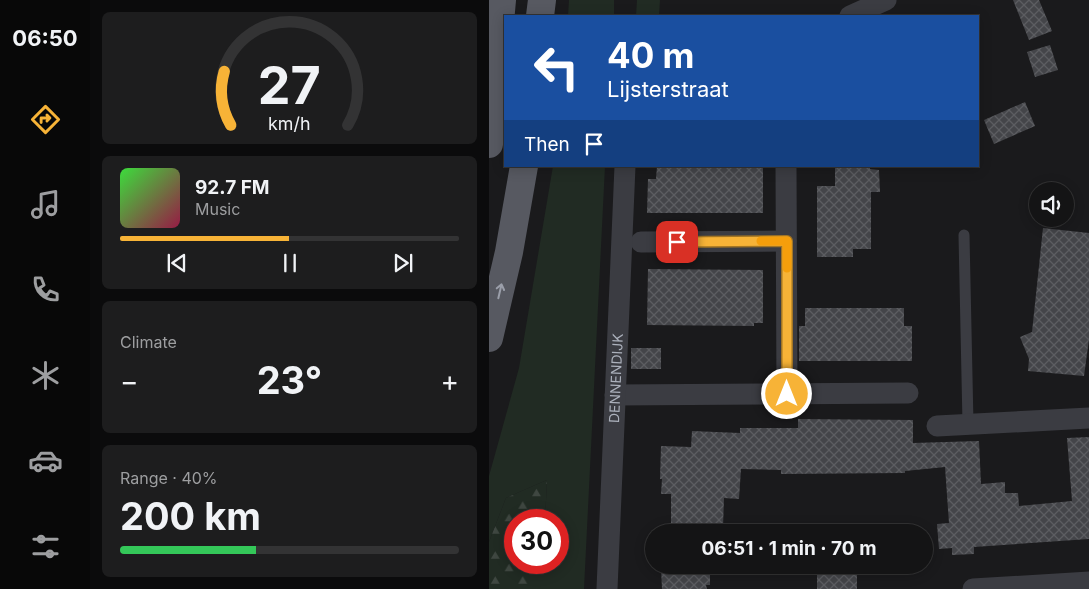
<!DOCTYPE html>
<meta charset="utf-8">
<style>
:root{--surface:#141415;--page:#1d1d1e;--text:#f1f3f6;--muted:#9d9ea0;--line:#333334;--accent:#f7b337}
body{margin:0;font-family:Inter,sans-serif;background:var(--page);color:var(--text);height:100vh;display:flex;flex-direction:column;font-size:19px;white-space:nowrap}
*{box-sizing:border-box;margin:0}
p{font-size:16px;color:var(--muted)}
.icon{flex:none;width:28px;height:28px;fill:none;stroke:currentColor;stroke-width:2;stroke-linecap:round;stroke-linejoin:round}
.map{position:relative;flex:1;overflow:hidden}
.side{display:flex;flex-direction:column;gap:12px;padding:12px;background:#0b0b0c;width:399px}
.side>*{flex:none}
.hud{position:absolute;left:15px;top:15px;width:475px;height:152px;border-radius:0px;box-shadow:0 2px 12px #0003,0 0 0 1px var(--line);background:#1a4fa0;color:#fff;overflow:hidden}
.buttons{position:absolute;left:540px;top:182px;display:grid;gap:10px}
.buttons a{display:grid;place-items:center;width:45px;height:45px;border-radius:50%;background:var(--surface);box-shadow:0 2px 12px #0003,0 0 0 1px var(--line);font-size:25px}
.speed{position:absolute;left:15px;top:509px;display:flex;gap:10px;font-size:25px;font-weight:700;text-align:center}
.speed>*{display:grid;place-content:center;width:65px;height:65px;border-radius:50%;background:var(--surface);box-shadow:0 2px 12px #0003,0 0 0 1px var(--line);line-height:1}
.speed .limit{border:8px solid #d22;background:#fff;color:#111}
.pin{position:absolute;display:grid;place-items:center;width:42px;height:42px;color:#fff;margin:-21px;border-radius:10px;box-shadow:0 2px 8px #0006}
.me{position:absolute;width:55px;margin:-28px;rotate:0deg;stroke-linejoin:round;filter:drop-shadow(0 0 4px #0008)}
.turn{display:flex;align-items:center;gap:18px;height:105px;padding:0 20px;font-size:22px}
.turn .icon{width:65px;height:65px;stroke-width:2.5}
.turn b{display:block;font-size:35px;line-height:42px}
.then{display:flex;align-items:center;height:48px;padding:0 20px;background:#0003;gap:10px;font-size:19px}
.big{font-size:38px;font-weight:700;line-height:1.1}
.side .card{flex:1;display:flex;flex-direction:column;justify-content:center;gap:8px;min-width:0;padding:0 18px;border-radius:8px;background:var(--page)}
.side .dial{align-items:center;gap:0}
.dial svg{height:130px;overflow:visible;fill:none;stroke:var(--line);stroke-width:7;stroke-linecap:round;text-anchor:middle}
.dial text{fill:var(--text);stroke:none}
.song{display:flex;align-items:center;gap:15px}
.cover{width:60px;height:60px;border-radius:8px;background:linear-gradient(135deg,hsl(120 70% 55%),hsl(340 70% 35%))}
.played{height:5px;border-radius:2px;background:linear-gradient(90deg,var(--accent) 50%,var(--line) 50%)}
.keys{display:flex;justify-content:space-around;direction:ltr}
.heat{display:flex;justify-content:space-between;align-items:center;font-size:28px;direction:ltr}
.charge{height:8px;border-radius:4px;background:linear-gradient(90deg,#34c759 40%,var(--line) 0)}
.trip{position:absolute;left:156px;top:524px;width:288px;height:50px;border-radius:25px;background:var(--surface);box-shadow:0 2px 12px #0003,0 0 0 1px var(--line);font-weight:700;line-height:50px;text-align:center}
main{display:flex;flex:1;min-height:0}
.menu{display:flex;flex-direction:column;width:90px;justify-content:space-around;align-items:center;background:#080808;color:var(--muted)}
.menu .icon{width:35px;height:35px}
.menu .active{color:var(--accent)}
.menu b{font-size:22px;color:var(--text)}
.map>svg:first-child{display:block}
</style>
<main>
<nav class="menu">
<b>06:50</b>
<svg class="icon active" aria-label="directions" viewBox="0 0 24 24"><path d="M12 3l9 9-9 9-9-9zM9 14v-3h6M13 9l2 2-2 2"/></svg>
<svg class="icon" aria-label="music" viewBox="0 0 24 24"><path d="M9 18V5l10-2v13"/><circle cx="6" cy="18" r="3"/><circle cx="16" cy="16" r="3"/></svg>
<svg class="icon" aria-label="phone" viewBox="0 0 24 24"><path d="M5 4h4l2 5-3 2q2 4 5 5l2-3 5 2v4C11 20 4 13 5 4z"/></svg>
<svg class="icon" aria-label="climate" viewBox="0 0 24 24"><path d="M12 3v18M4 7l16 10M4 17L20 7"/></svg>
<svg class="icon" aria-label="car" viewBox="0 0 24 24"><path d="M5 17H2v-5l4-1 3-4h7l3 4 3 1v5h-3M9 17h6M6 11h13"/><circle cx="7" cy="17" r="2"/><circle cx="17" cy="17" r="2"/></svg>
<svg class="icon" aria-label="filters" viewBox="0 0 24 24"><path d="M4 7h16M4 17h16"/><circle cx="9" cy="7" r="2"/><circle cx="15" cy="17" r="2"/></svg>
</nav>
<section class="side">
<div class="card dial"><svg viewBox="0 0 100 80">
<path d="M14 69A42 42 0 1 1 86 69"/>
<path d="M14 69A42 42 0 0 1 10 36" stroke="#f7b337"/>
<text x="50" y="56" font-size="32" font-weight="700">27</text>
<text x="50" y="72" font-size="11">km/h</text>
</svg></div>
<div class="card">
<div class="song"><i class="cover"></i><div><b>92.7 FM</b><p>Music</p></div></div>
<div class="played"></div>
<div class="keys"><svg class="icon" aria-label="previous" viewBox="0 0 24 24"><path d="M18 5L8 12l10 7zM5 5v14"/></svg><svg class="icon" aria-label="pause" viewBox="0 0 24 24"><path d="M8 5v14M16 5v14"/></svg><svg class="icon" aria-label="next" viewBox="0 0 24 24"><path d="M6 5l10 7-10 7zM19 5v14"/></svg></div>
</div>
<div class="card"><p>Climate</p>
<div class="heat"><a>−</a><b class="big">23°</b><a>+</a></div>
</div>
<div class="card"><p>Range · 40%</p><b class="big">200 km</b><div class="charge"></div></div>
</section>
<div class="map">
<svg width="601" height="589" viewBox="0 0 601 589">
<defs>
<pattern id="forest-firs" width="22" height="20" patternUnits="userSpaceOnUse" patternTransform="scale(1.25)"><rect width="22" height="20" fill="#212b23"/><path d="M5 1l3.5 6h-7zM16 11l3.5 6h-7z" fill="#3f4741"/></pattern>
<pattern id="building-cross-hatch" width="8" height="8" patternUnits="userSpaceOnUse" patternTransform="scale(1.25)"><rect width="8" height="8" fill="#444549"/><path d="M0 0l8 8M0 8l8-8" fill="none" stroke="#5c5d61"/></pattern>
</defs>
<rect width="100%" height="100%" fill="#1a1a1c"/>
<path fill="#212b23" d="M80 0H125V16H79Z
M148 0H171L170 16H147Z
M64 166H116L95 589H56V563L69 562V520H56L58 480 17 498 0 542V476L30 368Z"/>
<path fill="url(#forest-firs)" d="M58 480 56 520H26V562L56 563V589H0V542L17 498Z"/>
<path fill="url(#building-cross-hatch)" d="M524 0H550L563 31 540 40Z
M561 45 569 70 546 77 538 52Z
M536 102 546 126 505 144 495 120Z
M168 166H274V213H158L159 179H167Z
M346 166H381V169L390 170 391 192H382V249H364V257H328V186H346Z
M554 228 601 233V332L595 376 539 371 540 359 531 337 543 332Z
M159 269 274 270V323H265V326L158 325Z
M316 308H415V326H423V361H310V326H316Z
M142 348H172V369H142Z
M309 419 424 420V443L490 441 492 484 516 482V493H529L530 506 583 501 578 438 601 437V539L485 547V554L463 555V548L450 549 448 524 460 523 456 467 416 471V473L292 474V470L252 469 250 499 235 498 234 528H221V532H182V494H172L173 479H171L172 446 202 447 203 431 251 433V428H309Z
M182 565H221V585H217L218 589H173L172 569 182 568Z
M328 565H368V589H328Z"/>
<g fill="none" stroke-linecap="round" stroke-linejoin="round">
<path stroke="#3b3c42" stroke-width="11" d="M475 235 479 424"/>
<g stroke="#3b3c42" stroke-width="21">
<path d="M361 16 397 0"/>
<path d="M297 166 298 394"/>
<path d="M152 242 297 241"/>
<path d="M126 395 419 393"/>
<path d="M448 426 601 418"/>
<path id="s1" d="M118 589 136 166"/>
<path d="M484 589 601 582"/>
</g>
<path stroke="#575961" stroke-width="28" d="M51 16 53 0
M0 144 13 0
M0 338 20 252 35 166"/>
</g>
<defs><path id="oneway-shaft" d="M-6 0H5M1.5-3L5.5 0L1.5 3" fill="none" stroke-width="1.6" stroke-linecap="round" stroke-linejoin="round" transform="scale(1.25)"/></defs>
<use stroke="#9b9faa" href="#oneway-shaft" transform="translate(11 291) rotate(-77)"/>
<g fill="none" stroke-linecap="round" stroke-linejoin="round">
<defs>
<path id="route" d="M188 242 298 241V394"/>
</defs>
<use href="#route" stroke="#a17424" stroke-width="12"/>
<use href="#route" stroke="#f7b337" stroke-width="9"/>
<path stroke="#f59e0b" stroke-width="9" d="M272 241H298V268"/>
</g>
<g text-anchor="middle" stroke-width="5" stroke-linejoin="round" paint-order="stroke">
<g font-size="14" fill="#acb1bc" stroke="#151517">
<text dy="5" stroke="none"><textPath href="#s1" startOffset="211">DENNENDIJK</textPath></text>
</g>
</g>
</svg>
<div class="buttons">
<a><svg class="icon" aria-label="sound" viewBox="0 0 24 24"><path d="M4 9h4l5-4v14l-5-4H4zM17 9q2 3 0 6"/></svg></a>
</div>
<div class="speed"><div class="limit">30</div></div>
<div class="pin" style="left:188px;top:242px;background:#d93025"><svg class="icon" aria-label="arrive" viewBox="0 0 24 24"><path d="M6 21V4h12l-3 4 3 4H6"/></svg></div>
<svg class="me" style="left:298px;top:394px" viewBox="-20 -20 40 40"><circle r="17" fill="#f7b337" stroke="#fff" stroke-width="3"/><path d="M0-11L8 9 0 5-8 9z" fill="#fff"/></svg>
<div class="trip">06:51 · 1 min · 70 m</div>
<div class="hud">
<div class="turn"><svg class="icon" aria-label="left" viewBox="0 0 24 24"><path d="M17 20v-9H6M10 6l-5 5 5 5"/></svg><div><b>40 m</b>Lijsterstraat</div></div>
<div class="then">Then<svg class="icon" aria-label="arrive" viewBox="0 0 24 24"><path d="M6 21V4h12l-3 4 3 4H6"/></svg></div>
</div>
</div>
</main>
